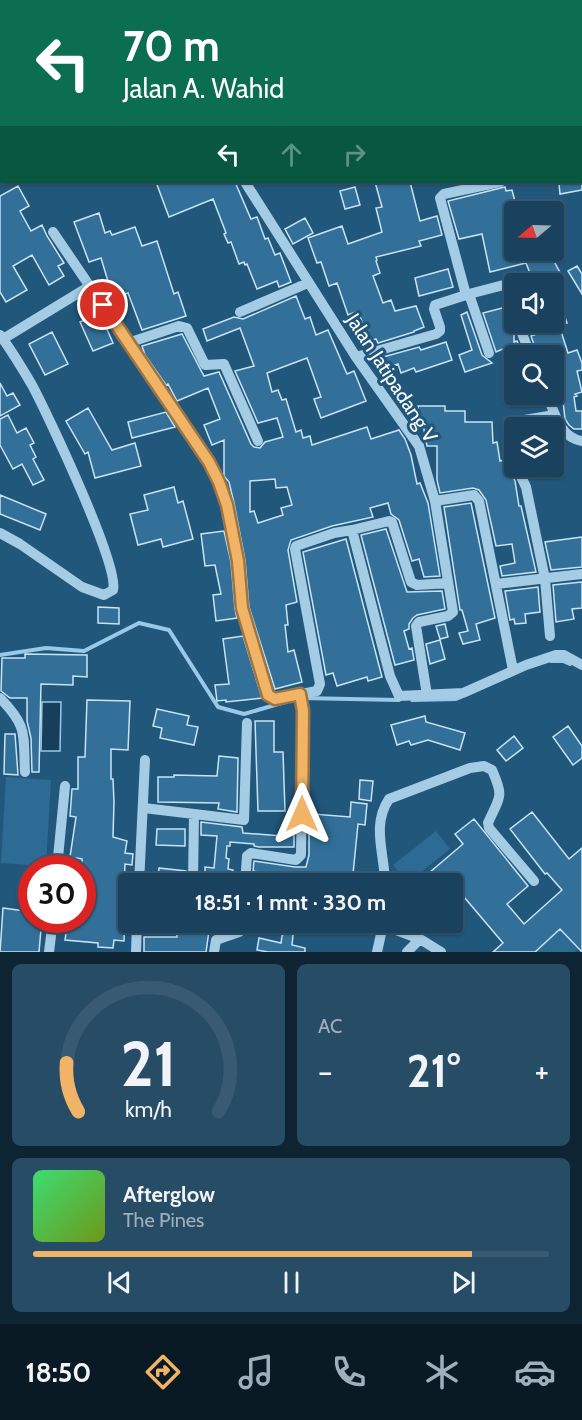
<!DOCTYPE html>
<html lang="id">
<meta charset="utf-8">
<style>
:root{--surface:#1a415d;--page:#274c66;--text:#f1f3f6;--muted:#9fafbc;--line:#385a72;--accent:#f1b467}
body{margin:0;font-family:Cabin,sans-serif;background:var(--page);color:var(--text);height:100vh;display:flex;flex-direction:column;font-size:22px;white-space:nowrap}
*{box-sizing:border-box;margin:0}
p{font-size:20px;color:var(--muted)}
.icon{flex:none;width:33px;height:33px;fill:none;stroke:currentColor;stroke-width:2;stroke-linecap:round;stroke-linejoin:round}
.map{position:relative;height:952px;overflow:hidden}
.side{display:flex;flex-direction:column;gap:12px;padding:12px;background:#0e2433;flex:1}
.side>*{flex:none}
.guide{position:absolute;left:0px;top:0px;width:582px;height:183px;box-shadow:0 2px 4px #0004,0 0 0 2px var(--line);background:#0b6e4f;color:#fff;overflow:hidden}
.needle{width:39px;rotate:251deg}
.fabs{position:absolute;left:504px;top:201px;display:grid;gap:12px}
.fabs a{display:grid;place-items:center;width:60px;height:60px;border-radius:6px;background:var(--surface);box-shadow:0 2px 4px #0004,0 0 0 2px var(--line);font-size:30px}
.speed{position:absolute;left:18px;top:855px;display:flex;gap:12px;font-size:30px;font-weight:700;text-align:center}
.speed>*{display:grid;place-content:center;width:78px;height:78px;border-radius:50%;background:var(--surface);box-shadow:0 2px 4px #0004,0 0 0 2px var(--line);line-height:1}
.speed .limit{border:9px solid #d22;background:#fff;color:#111}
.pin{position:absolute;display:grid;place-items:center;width:51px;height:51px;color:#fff;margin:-26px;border:3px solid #fff;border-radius:50%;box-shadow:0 2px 6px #0007}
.me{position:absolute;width:66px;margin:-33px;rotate:0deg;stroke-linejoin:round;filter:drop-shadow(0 0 4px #0008)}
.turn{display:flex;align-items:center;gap:21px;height:126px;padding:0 24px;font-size:27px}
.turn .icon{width:78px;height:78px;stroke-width:2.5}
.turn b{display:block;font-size:42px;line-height:51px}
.lanes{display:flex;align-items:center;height:57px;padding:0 24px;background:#0003;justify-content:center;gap:30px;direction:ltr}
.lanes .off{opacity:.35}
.big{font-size:45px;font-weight:700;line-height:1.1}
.side .tile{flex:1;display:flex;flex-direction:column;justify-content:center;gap:9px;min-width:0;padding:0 21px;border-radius:9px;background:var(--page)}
.side .dial{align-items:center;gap:0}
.dial svg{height:156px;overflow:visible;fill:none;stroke:var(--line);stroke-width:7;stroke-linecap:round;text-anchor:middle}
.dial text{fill:var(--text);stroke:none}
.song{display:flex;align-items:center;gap:18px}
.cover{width:72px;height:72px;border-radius:9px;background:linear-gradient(135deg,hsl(140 70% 55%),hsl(80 70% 35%))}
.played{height:6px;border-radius:3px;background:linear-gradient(90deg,var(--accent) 85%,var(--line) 85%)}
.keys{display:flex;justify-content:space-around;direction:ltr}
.heat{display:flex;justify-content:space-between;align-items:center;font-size:33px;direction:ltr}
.side .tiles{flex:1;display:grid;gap:12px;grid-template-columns:1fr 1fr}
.tile:last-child{grid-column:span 2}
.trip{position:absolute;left:118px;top:873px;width:345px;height:60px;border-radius:6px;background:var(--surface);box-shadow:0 2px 4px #0004,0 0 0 2px var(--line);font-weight:700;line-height:60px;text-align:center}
.menu{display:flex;height:96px;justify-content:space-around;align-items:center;background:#0a1a25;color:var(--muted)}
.menu .icon{width:42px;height:42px}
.menu .on{color:var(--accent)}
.menu b{font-size:27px;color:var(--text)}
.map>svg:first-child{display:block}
</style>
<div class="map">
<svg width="582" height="952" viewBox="0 0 582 952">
<rect width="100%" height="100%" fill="#22577c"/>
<path fill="#2c6b93" d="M6 777 51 780 46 866 1 863Z
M436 831 450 849 407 883 393 865Z
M560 929 578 949 575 952H535Z"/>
<path fill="#173f5b" stroke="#99c9e7" stroke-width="1.5" d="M42 702H61L60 751H41Z"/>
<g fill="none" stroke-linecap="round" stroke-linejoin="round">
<path stroke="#99c9e7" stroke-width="4" d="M0 655 46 648 84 651 139 623 169 630 218 707 244 714 285 702
M551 661H563L570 664
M301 698 399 700
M412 700 456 699 461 697"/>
</g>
<path fill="#327099" stroke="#c8e3f4" stroke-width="1.5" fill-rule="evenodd" d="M156 182H235L251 219 257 217 265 239 268 238 275 255 280 253 291 282 279 287 277 281 257 289 247 264 245 265 244 262 239 264 231 242 228 243 224 234 226 233 213 199 169 217Z
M375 182H410L420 221 437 216 442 235 419 241 421 246 376 257 377 260 376 261 380 273 373 276 383 303 391 300 395 311 416 306 424 327 414 331V332L378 343 376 339 369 341 358 311 348 315 337 283 329 286 321 262 317 263 308 238 342 226 348 244 382 232 376 208 382 207Z
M560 182H582V190L560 194 559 184H560Z
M18 186 29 206 20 211 31 231 42 225 47 236 64 263 58 266 64 276 49 285 32 255 13 266 27 290 6 302 0 292V196Z
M355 187 360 205 345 209 340 191Z
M505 187 506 191 512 190 517 209 512 211 514 222V250H521L522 255 532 250H538L541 259 550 254 563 278 553 284H548L535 274 531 276 526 263 490 272 482 234 459 239 448 201Z
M99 213 105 233 110 231 112 235 135 227 142 246 157 241 174 294 178 292 186 316 142 330 128 293 113 298 101 258 89 262 74 222Z
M305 218 313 233 293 244 285 229Z
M577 266 582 274V294L568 271Z
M448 269 453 287 419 296 415 278Z
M296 296 305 319 310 317 316 335 328 330 347 374 354 371 366 401 321 418 314 399 321 397 307 358 267 373 272 392 278 390 282 400 286 399 296 432 301 430 303 438 310 436 312 445 367 427 371 439 399 430 405 439 411 455 417 484 420 483 428 503 440 576 424 577 419 559 412 561 399 520 391 514 388 503 370 508 373 517 332 526 291 540 288 550 297 602 286 605 288 625H285L288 652 294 650 302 682 275 689 249 607 245 560 234 503 229 482 224 476V440L212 445 204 425 220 419 208 388 177 401 168 384 166 385 145 355 142 346 182 334 204 376 219 372 251 444 254 447 260 448 265 442 283 437 277 418 258 423 235 371 254 366 240 328 207 341 203 329 234 317 243 319ZM275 479 276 488 287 487 292 505 281 508 283 515 258 523 254 511 250 512V481Z
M514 305V342L517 341 523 356H518L514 344 496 352 483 313Z
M561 306 567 323 559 325 568 353 577 350 582 363V370L577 371 582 392 575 394 577 396 574 397 576 411H582V429H574L569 425 565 419 563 401 558 403 554 391V356H538L531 336 543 332 540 322H554V308Z
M467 312 482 355 492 363 465 372 459 355 472 350 461 315Z
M99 314 108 326 106 327 113 343 93 351 80 322Z
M52 332 68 364 45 375 29 344Z
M446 342 452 360 416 372 414 368 401 373 398 364 387 368 383 357 419 347 421 350Z
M0 383 7 396 13 393 20 405 0 416Z
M418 406H445V411H465V422H492L493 443 497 442 500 461 504 460 515 481 519 506H521L536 572 502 576 500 566 515 563 512 544 496 546 486 500 479 490 473 488 440 493 437 480V446H427L422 419H418Z
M88 408 112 450 135 443 141 466 95 478 88 452 85 454 66 421Z
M166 412 175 427 132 438 128 422Z
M8 415 17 433 26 428 34 443 30 445 36 457 33 459 44 480 33 485 22 464 13 469 0 445V419Z
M174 487 178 503 183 501 193 539 163 547 161 539 138 545 130 514 148 510 144 495Z
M0 495 46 514 40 530 0 514Z
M471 503 495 618 476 624 480 640 463 644 459 633 468 631 462 610H460L444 507Z
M386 529 407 592 442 591 445 609 417 615 413 618 409 624V629L404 631 409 649 412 648 414 660 395 665 361 535Z
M224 531 231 562 235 609 237 618 216 621 213 595 221 594 215 565 205 566 201 534Z
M582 537V567L551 570 545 542Z
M346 539 382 677 368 681 367 677 337 686 333 673 326 675 303 552Z
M582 582V608L572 609 574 619 556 622 553 585Z
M538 587 540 612 525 614 526 623 515 624 514 619 510 620 505 591Z
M98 607 119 608V624L98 623Z
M445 624 448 637 440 639 436 626Z
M243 636 262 698 226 702V700L217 701 215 685 229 684 223 639Z
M440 640 445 659 430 664 426 644Z
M25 654 87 655V677L73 676V685L41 684 39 772H32L31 738 27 721V698H10L1 691 2 658H25Z
M87 700 130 701 128 750 111 749V779H113L114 802 113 837 127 841 125 853 133 854 132 865 125 864 124 887H118L117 913H125L124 941 114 940 113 948 98 947V943L65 940 66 933 59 932 60 920H82V859L70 857 76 817 70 816 72 789H78V757H85Z
M157 709 189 716 187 725 198 727 194 745 160 738 162 728 153 726Z
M425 716 426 722 465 733 460 750 428 740 411 745 409 741 397 745 391 725Z
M255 721H274V752H283L285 811H258Z
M568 726 582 746V758L573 765 553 737Z
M5 734H15L18 775 4 774Z
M514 736 523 748 506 761 497 750Z
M219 756 238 758 237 812 218 809 219 803 158 802V777H174V775L217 776Z
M360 780 373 781 371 801 359 799Z
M351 802 367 804 365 825 358 824 352 884 283 882V884H264L266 873 253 871 254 861 295 867H306L309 855V828H311L313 814 350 817Z
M532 812 569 859 582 848V952L560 929 535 952H493L503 943 453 884H416L463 844 455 834 474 819 528 886 507 904 524 924 562 890 547 873 545 874 510 829Z
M201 822 242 827 243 833 282 836V827L294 828V847H259L254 846V844L230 842V846H227L226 858 229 859 228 869 233 870 231 884 200 883 201 872 205 873V867L214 868 217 836 201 835Z
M157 829H185V846L156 845Z
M159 868 186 871V883L158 880Z
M3 908 32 912V920H46L44 930 41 929 39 952H0Z
M284 926H294L292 945 305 948V952H268L257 950 259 938 281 943 282 936 285 931Z
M177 929 209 931 206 952H144V937H177Z"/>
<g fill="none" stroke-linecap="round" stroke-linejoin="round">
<path stroke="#a5cce5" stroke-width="10" d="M301 0 302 2
M453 0V2
M207 2V0
M580 74 582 75
M0 106 2 105
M580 163H582
M245 182 356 357 419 446 435 501 453 612 448 616 419 622 416 626 427 695
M53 232 209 462 219 482 227 505 238 561 242 608 270 697 275 699 317 691 320 684 295 549 296 546 334 533 352 530 390 676 399 696 463 693 526 665 556 655H564L582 665
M469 294 511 283 517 284
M240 312 308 283
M528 322 521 331 531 356
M0 335C12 351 22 368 32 385 47 413 120 567 113 590L104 595 82 587 20 544 0 533
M3 339 90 286
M128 343 179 326 187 328 205 365 224 364 258 441
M489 353 469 294 466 295 440 198 444 194 500 182
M356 357 436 334 440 331V327L434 309 435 305 466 295
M547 394C554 412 560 438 582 441
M513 422 554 415
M508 451 514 463
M516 466 526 487 545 579 550 636
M435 501 474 495 479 501 513 670
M352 530 389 521 392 522 411 582 417 585 448 583
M496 584 582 574
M0 698C28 727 23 733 25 772
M144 808 244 820 247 723
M57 868 65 786
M193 880 194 815
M139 884 145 760
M245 884 247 856 251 853 296 860 301 855 303 711 300 694
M385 884C385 854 371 826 389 799L470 768 484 766 492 770C505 799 499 797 488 823L489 828 534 881
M222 922V936
M241 928 278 930
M49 952 53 920
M136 952 137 922
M214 952 216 940 239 932 242 922
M377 952 383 925 420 939 441 952
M407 952 420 939"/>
</g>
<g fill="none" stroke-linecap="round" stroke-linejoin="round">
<defs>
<path id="route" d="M103 305 209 462 219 482 227 505 238 561 242 608 268 695 275 699 300 694 303 711 302 814"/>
</defs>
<use href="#route" stroke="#9d7543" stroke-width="15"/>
<use href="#route" stroke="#f1b467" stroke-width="10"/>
</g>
<g text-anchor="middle" stroke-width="6" stroke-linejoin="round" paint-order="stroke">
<g font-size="20" fill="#fff" stroke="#22577c">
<text transform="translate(392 378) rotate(57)" y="7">Jalan Jatipadang V</text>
</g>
</g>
</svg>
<div class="fabs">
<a><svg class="needle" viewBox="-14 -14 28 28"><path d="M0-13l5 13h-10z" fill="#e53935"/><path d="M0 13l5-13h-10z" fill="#9fafbc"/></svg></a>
<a><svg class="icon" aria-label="sound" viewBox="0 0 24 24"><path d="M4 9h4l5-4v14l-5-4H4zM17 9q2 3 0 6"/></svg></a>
<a><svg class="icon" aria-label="search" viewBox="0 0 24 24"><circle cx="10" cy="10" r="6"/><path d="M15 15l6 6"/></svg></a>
<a><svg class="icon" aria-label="layers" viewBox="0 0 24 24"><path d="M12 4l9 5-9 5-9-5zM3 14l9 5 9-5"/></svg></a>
</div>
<div class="speed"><div class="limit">30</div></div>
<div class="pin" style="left:103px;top:305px;background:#d93025"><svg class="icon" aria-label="arrive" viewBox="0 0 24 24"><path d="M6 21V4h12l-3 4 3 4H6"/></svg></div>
<svg class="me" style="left:302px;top:814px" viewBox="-20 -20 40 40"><path d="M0-17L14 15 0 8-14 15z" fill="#f1b467" stroke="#fff" stroke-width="4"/></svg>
<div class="trip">18:51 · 1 mnt · 330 m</div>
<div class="guide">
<div class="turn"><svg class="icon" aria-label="left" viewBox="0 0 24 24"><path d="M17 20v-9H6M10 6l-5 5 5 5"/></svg><div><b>70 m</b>Jalan A. Wahid</div></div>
<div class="lanes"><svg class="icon" aria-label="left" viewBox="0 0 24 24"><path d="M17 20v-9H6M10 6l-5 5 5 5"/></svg><svg class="icon off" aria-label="ahead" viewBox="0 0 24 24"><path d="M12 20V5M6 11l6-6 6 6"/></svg><svg class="icon off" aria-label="right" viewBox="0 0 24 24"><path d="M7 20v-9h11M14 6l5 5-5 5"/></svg></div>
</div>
</div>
<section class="side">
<div class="tiles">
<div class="tile dial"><svg viewBox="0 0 100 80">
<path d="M14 69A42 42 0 1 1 86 69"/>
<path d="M14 69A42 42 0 0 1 8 44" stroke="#f1b467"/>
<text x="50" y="56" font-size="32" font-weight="700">21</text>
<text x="50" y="72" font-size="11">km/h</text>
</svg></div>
<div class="tile"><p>AC</p>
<div class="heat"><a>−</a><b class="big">21°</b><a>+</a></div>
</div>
<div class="tile">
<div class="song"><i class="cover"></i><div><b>Afterglow</b><p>The Pines</p></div></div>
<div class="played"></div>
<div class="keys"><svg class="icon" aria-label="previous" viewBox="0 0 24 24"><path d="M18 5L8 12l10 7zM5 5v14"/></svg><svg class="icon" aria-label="pause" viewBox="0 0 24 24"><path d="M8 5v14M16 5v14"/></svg><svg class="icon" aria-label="next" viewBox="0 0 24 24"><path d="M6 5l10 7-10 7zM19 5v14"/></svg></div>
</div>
</div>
</section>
<nav class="menu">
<b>18:50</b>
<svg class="icon on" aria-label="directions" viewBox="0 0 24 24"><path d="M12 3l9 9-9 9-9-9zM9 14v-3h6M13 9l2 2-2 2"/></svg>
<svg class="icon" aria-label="music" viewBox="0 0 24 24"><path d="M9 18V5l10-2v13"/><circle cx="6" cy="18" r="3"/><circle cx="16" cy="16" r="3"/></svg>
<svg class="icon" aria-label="phone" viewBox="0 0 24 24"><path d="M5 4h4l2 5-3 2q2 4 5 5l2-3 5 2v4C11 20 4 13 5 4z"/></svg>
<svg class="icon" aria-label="climate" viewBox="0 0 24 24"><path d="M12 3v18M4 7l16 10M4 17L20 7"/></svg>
<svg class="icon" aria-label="car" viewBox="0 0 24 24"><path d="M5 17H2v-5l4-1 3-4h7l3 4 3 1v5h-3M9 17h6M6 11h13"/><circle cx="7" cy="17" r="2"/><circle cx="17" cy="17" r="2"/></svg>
</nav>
